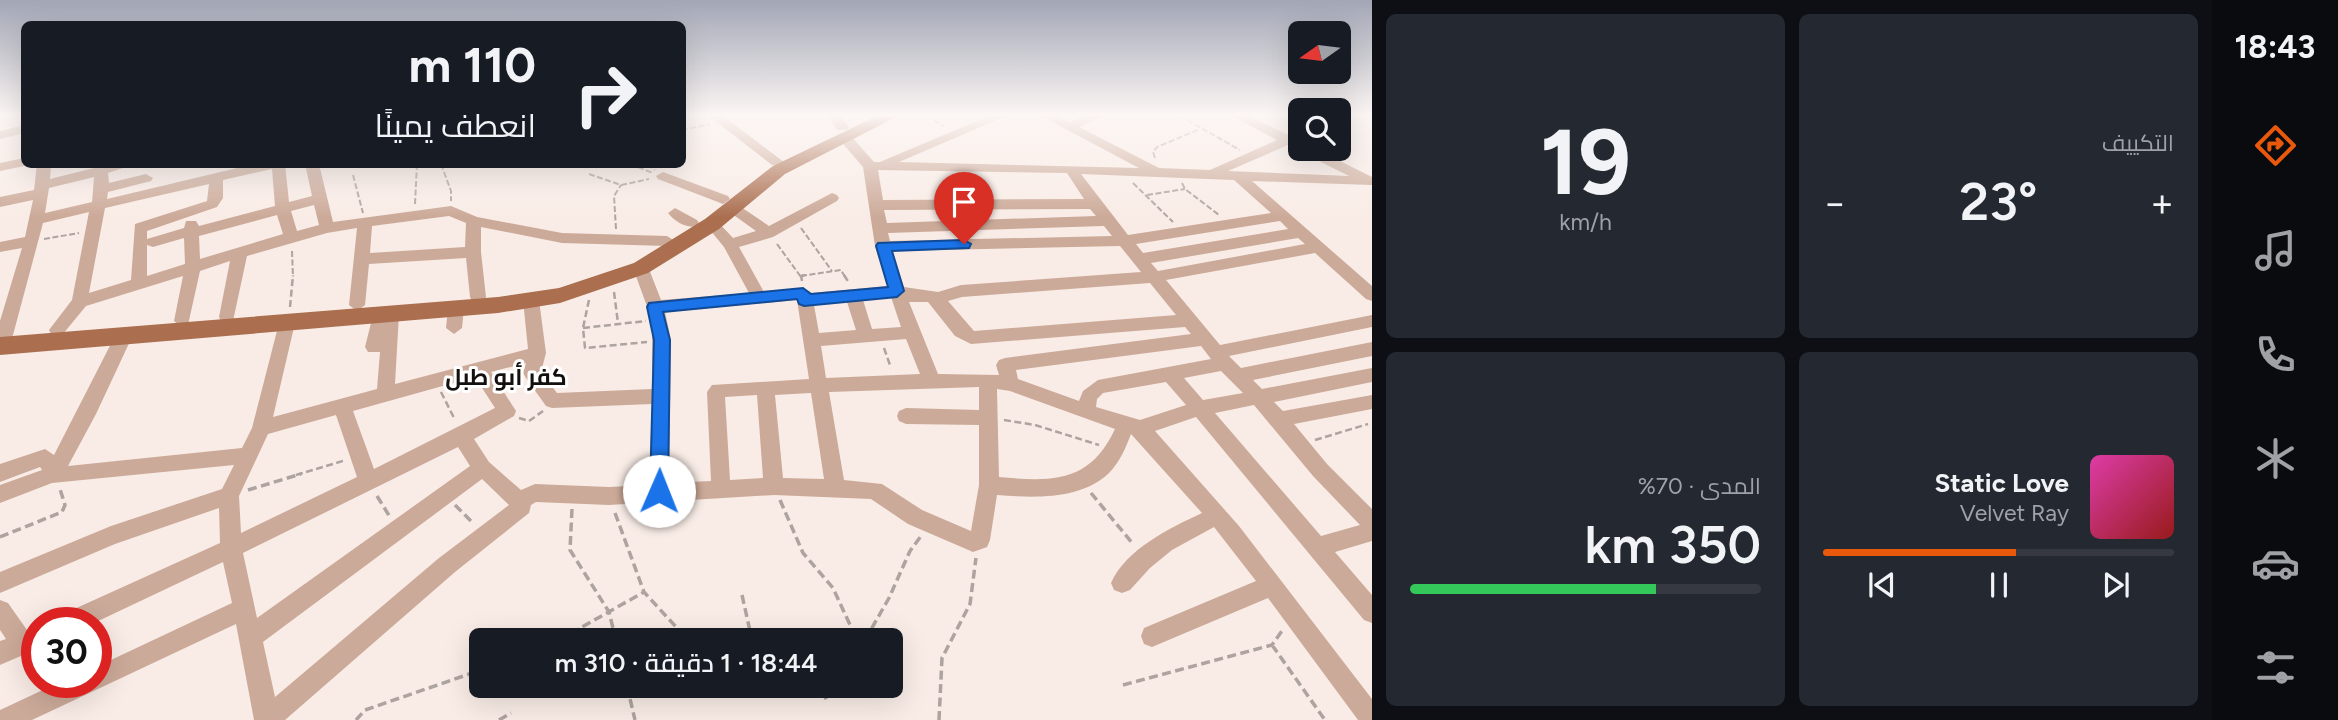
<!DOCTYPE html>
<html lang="ar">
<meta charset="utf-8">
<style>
:root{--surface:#171b24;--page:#242831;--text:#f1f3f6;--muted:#9ea1a6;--line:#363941;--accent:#ea580c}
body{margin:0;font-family:Figtree,Cairo,sans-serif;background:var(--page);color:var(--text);direction:rtl;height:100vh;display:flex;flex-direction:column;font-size:26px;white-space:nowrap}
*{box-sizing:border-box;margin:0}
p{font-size:23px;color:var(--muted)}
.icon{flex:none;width:38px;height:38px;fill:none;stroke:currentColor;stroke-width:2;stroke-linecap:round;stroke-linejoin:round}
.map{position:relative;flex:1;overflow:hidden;direction:ltr}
.panel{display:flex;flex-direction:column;gap:14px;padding:14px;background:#0d0f14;width:840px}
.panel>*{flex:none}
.banner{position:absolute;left:21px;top:21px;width:665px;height:147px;border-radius:10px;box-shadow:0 7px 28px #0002;direction:rtl;background:#171b24;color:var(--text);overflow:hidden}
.needle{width:46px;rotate:256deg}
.controls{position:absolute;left:1288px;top:21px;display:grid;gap:14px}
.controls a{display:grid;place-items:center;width:63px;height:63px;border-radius:10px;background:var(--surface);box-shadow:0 7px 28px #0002;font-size:35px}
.speed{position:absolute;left:21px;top:607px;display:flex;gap:14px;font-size:35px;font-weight:700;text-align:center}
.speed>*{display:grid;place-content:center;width:91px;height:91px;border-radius:50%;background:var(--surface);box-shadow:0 7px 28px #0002;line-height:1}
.speed .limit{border:10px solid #d22;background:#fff;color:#111}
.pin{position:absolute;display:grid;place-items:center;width:60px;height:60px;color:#fff;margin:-72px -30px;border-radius:50% 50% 50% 0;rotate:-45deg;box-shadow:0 0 7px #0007}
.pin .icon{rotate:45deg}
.me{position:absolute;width:77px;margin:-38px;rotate:1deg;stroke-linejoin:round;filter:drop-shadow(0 0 5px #0008)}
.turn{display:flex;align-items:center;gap:24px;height:147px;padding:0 35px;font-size:32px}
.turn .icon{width:91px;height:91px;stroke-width:2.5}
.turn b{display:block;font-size:49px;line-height:60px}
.big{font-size:52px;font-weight:600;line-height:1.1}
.panel .widget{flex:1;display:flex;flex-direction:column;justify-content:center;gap:10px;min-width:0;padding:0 24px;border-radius:10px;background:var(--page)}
.panel .dial{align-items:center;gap:0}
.dial b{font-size:91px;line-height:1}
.song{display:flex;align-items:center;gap:21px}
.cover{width:84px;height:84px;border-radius:10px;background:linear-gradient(135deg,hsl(320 70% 55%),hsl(0 70% 35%))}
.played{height:7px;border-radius:4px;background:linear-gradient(90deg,var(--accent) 55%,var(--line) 55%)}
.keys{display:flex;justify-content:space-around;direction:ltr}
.heat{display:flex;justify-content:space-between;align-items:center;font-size:38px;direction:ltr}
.charge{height:10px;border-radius:5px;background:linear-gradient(90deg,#34c759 70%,var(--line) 0)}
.panel .tiles{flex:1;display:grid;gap:14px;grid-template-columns:repeat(2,1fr)}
.trip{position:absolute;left:469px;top:628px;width:434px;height:70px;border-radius:10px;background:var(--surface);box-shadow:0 7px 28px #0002;font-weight:600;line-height:70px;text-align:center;direction:rtl}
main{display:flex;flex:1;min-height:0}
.dock{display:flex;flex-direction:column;width:126px;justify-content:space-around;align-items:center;background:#090b0e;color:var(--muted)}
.dock .icon{width:49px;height:49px}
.dock .selected{color:var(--accent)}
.dock b{font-size:32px;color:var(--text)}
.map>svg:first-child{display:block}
</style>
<main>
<nav class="dock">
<b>18:43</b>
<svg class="icon selected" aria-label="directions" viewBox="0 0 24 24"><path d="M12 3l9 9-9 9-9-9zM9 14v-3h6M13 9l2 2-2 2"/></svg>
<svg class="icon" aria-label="music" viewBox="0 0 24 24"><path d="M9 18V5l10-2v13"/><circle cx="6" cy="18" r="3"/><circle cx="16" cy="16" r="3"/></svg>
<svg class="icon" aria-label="phone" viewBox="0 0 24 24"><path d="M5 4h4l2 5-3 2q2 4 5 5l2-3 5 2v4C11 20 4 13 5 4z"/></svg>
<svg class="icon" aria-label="climate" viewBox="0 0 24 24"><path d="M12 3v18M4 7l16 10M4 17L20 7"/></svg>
<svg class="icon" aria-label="car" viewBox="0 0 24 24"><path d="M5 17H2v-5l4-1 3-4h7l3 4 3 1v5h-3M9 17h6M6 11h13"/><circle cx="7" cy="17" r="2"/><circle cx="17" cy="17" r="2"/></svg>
<svg class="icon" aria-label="filters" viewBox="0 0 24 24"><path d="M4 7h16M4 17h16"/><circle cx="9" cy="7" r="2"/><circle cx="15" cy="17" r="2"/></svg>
</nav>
<section class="panel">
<div class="tiles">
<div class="widget"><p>التكييف</p>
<div class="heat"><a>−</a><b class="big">23°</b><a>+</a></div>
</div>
<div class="widget dial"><b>19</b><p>km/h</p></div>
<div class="widget">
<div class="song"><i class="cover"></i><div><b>Static Love</b><p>Velvet Ray</p></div></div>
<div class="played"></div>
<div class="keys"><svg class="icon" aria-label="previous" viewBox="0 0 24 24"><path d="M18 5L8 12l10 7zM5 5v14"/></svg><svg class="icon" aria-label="pause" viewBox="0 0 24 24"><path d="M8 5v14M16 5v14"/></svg><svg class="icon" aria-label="next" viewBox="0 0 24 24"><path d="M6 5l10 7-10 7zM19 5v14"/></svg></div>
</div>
<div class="widget"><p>المدى · 70%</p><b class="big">350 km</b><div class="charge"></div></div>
</div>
</section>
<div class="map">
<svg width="1372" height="720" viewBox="0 0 1372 720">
<rect width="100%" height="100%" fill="#f9ece6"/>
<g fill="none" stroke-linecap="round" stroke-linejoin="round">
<path stroke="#ada39f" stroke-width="2" stroke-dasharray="6 2.5" stroke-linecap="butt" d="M926 116 944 126
M1180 116 1240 150
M682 130 710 124
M1155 158 1153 152 1157 147 1200 129
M441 164 451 191V201
M630 164 653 173
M648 164 655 170
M589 174 621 185 649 179
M353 175 363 213
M1133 183 1173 222
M1182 183 1185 189 1219 215
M1147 195 1185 189
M415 204 417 164
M801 228 832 271
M616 229 614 196 621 185
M44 239 79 233
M777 244 801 277
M292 251 293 277
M801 276 841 270 845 277"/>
<path stroke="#ada39f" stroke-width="2.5" stroke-dasharray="7 3.5" stroke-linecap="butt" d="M801 275 802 281
M844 275 849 283
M801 276 805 275
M614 292 618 323
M589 300 583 328 585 348 647 342
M290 307 293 275
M583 328 646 321
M884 348 891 368
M441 392 455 420
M519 418 529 421 543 411
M1004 420 1035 425 1099 445
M1315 440 1368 424
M296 475 346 460"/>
<path stroke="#ada39f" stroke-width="3.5" stroke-dasharray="9 4.5" stroke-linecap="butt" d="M248 490 301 474
M1091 493 1133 544
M377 496 390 517
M780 500 803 553 833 588 857 640
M455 505 473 523
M572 509 570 550 609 612 616 640
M615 513 644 592 688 640
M0 537 62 512 65 505 60 489
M742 595 752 640
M559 640 644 592
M865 640 889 598 910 551 921 536
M1272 645 1325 720
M1123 685 1272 645 1284 628
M627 686 635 720
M800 686 825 698 845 686
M356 720 365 710 481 670
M499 720 511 713
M939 720 942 658 970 604 976 558"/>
<path fill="#ca9" fill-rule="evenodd" d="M709 116H723L784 162 782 165H772Z
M828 116H840L849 127 847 130H837Z
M989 116H1006L899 162 1139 168 1041 116H1057L1069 122 1085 116H1103L1079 127 1159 168 1210 170 1277 140 1232 116H1248L1300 140V145H1288L1228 171 1349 176 1301 152 1299 149 1300 148 1316 149 1372 177V185L1252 181 1372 286V301L1366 299 1315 253 1166 280 1220 345 1372 315V327L1229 356 1241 368 1372 342V356L1253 380 1262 389 1372 368V382L1274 402 1283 411 1372 395V409L1294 424 1327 464 1372 509V541L1335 552 1372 595V623L1364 620 1196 417 1155 431 1239 526 1372 699V720H1358L1268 598 1152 647 1144 644 1141 636 1144 628 1256 581 1214 527 1172 550 1150 568 1130 590 1122 593 1114 590 1111 583C1126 549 1170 528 1202 513L1131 434C1126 447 1120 462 1109 473 1081 500 1034 498 997 495L990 540 987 547 973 552 908 524 871 499 774 495 609 505 536 502 531 505 529 513 455 572 285 720H254L236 624 32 720H0V710L60 682H96V667L232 603 223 562 94 623H58L61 615 220 543 219 508 115 544 0 593V572L111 526 222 489 234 465 52 483 0 503V485L42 470 40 467 0 482V464L45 449 54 455 117 332H129L132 337 96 414 68 466 242 448 252 428 279 323 287 317 295 323 273 417 377 389 380 352H368L365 347 374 311 391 308 399 314 395 384 528 349 523 300 531 294 539 300 546 353 541 372 557 393 652 389V320L633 268 635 264H647L661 300 749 293 724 247 705 224 707 221H717L733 238 756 231 728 211 726 208 728 205H738L769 226 832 193 837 195 839 198 837 201 773 237 739 247 764 292 804 288 812 293 888 286 875 246 863 167 838 138 845 134 850 135 874 162H880ZM878 170 1067 173 1084 199 883 200ZM1081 174 1234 180 1271 213 1128 235ZM1090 209 1096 216 887 223 884 210ZM1280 221 1288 229 1143 253 1136 244ZM1104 226 1112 236 890 241 888 233ZM1298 238 1305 244 1158 271 1151 263ZM1120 246 1141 272 961 285 938 292 904 287 892 251ZM1150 283 1176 315 974 331 948 301 962 297ZM891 297 901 327 872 329 863 300ZM797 300 809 379 712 385 707 392 711 481 669 483 671 340 665 312ZM847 302 856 330 819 333 814 305ZM909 302H928L955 336 971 344 1185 327 1191 334 1005 358 999 360 996 365 999 375 938 374ZM906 339 920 374 826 378 821 346ZM1201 346 1211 359 1098 380 1083 391 1079 401 1018 379 1016 370ZM526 363 523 373 526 378 546 406 552 408 652 404 649 485 609 487 535 484 521 490 489 462 474 439 514 416 516 411 491 372ZM1221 371 1243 393 1203 400 1184 378ZM475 377 495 408 374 469 353 411ZM1166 382 1186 405 1140 420 1096 407 1097 399 1103 393ZM979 387V410L906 408 899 411 897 416 899 421 906 424 979 425V485L971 531 922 510 882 484 844 480 829 392ZM997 389 1010 391 1115 429C1090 483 1052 482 999 477ZM811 393 824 479 783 478 775 395ZM757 395 763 478 730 480 725 397ZM1254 405 1313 476 1360 525 1321 536 1215 413ZM336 415 357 477 241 533 239 496 268 434ZM458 447 470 466 257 618 243 553ZM482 479 509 505 439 558 275 697 263 642Z
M24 125V133L0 139V131Z
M24 158V164L29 165 0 171V163Z
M37 164H51L50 179 94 168V164H135L108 173 109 183 146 174 153 178 151 181 108 192 107 199 254 164H285L289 202 312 196 305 164H319L333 222 451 206 477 217 562 233 667 236 675 241 667 246 562 243 481 227V252L486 297 484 301H472L470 297 466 258 369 264 365 305 357 311 349 305 357 228 327 233 247 256 233 321H221L219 317 230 261 200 271 188 325 182 327 174 321 183 276 86 306 63 334H51L49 330 72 300 89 212 43 223 13 335 10 340H0V321L22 248 0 252V242L25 237 33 200 0 207V197L34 190ZM272 169 275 206 199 226 196 221H186L184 228 147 239V231L217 207 223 198V180ZM94 177 92 202 45 213 49 188ZM209 184 207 201 135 224 131 280 89 293 105 208ZM314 205 319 225 297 231 291 211ZM277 215 283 234 200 259 199 236ZM449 216 466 223 465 247 370 253 372 226ZM184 238 185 264 147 276V245L153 247Z
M663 172 728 196 730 199 723 204 718 202 658 179 656 176Z
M675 208 697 220 699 223 697 226C687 229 674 221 668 213Z
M456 302 464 308 462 328 454 334 446 328 448 308Z
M0 600 8 603 27 630 37 626V649L0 665V641L6 639 0 630Z"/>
<path fill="#ab6f50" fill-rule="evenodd" d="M877 116H898L785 174 719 229 648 273 560 303 498 313 0 355V337L498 297 559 288 634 263 705 219 773 166Z"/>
</g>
<linearGradient id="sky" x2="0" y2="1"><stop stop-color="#a2a6b5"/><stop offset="0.53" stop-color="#fcf6f4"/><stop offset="1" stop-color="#fcf6f4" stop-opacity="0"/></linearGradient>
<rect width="1372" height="217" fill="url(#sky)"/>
<path fill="#1a73e8" stroke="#114b97" stroke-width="2" d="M964 240 971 244 969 248 892 251 904 291 897 297 804 306 799 304 797 299 663 312 670 340 668 491 665 497 659 499 652 497 650 491 654 340 647 307 649 303 803 288 811 294 888 287 876 246 878 243Z"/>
<g text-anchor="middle" stroke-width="6" stroke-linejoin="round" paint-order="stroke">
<g font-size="23" font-weight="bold" fill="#14100e" stroke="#fff">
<text x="506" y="385">كفر أبو طبل</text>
</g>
</g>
</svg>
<div class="controls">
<a><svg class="needle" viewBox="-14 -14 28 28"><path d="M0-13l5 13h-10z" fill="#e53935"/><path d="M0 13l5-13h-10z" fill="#9ea1a6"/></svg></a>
<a><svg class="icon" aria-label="search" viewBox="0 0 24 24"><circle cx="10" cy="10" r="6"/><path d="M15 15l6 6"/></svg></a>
</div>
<div class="speed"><div class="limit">30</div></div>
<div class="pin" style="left:964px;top:244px;background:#d93025"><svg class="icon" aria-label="arrive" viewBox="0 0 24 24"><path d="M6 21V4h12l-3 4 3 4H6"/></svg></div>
<svg class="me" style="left:659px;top:491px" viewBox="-20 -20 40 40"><circle r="19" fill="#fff"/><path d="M0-13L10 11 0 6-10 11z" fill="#1a73e8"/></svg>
<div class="trip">18:44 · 1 دقيقة · 310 m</div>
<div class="banner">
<div class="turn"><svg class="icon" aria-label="right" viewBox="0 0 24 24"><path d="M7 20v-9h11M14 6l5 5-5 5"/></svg><div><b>110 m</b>انعطف يمينًا</div></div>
</div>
</div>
</main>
